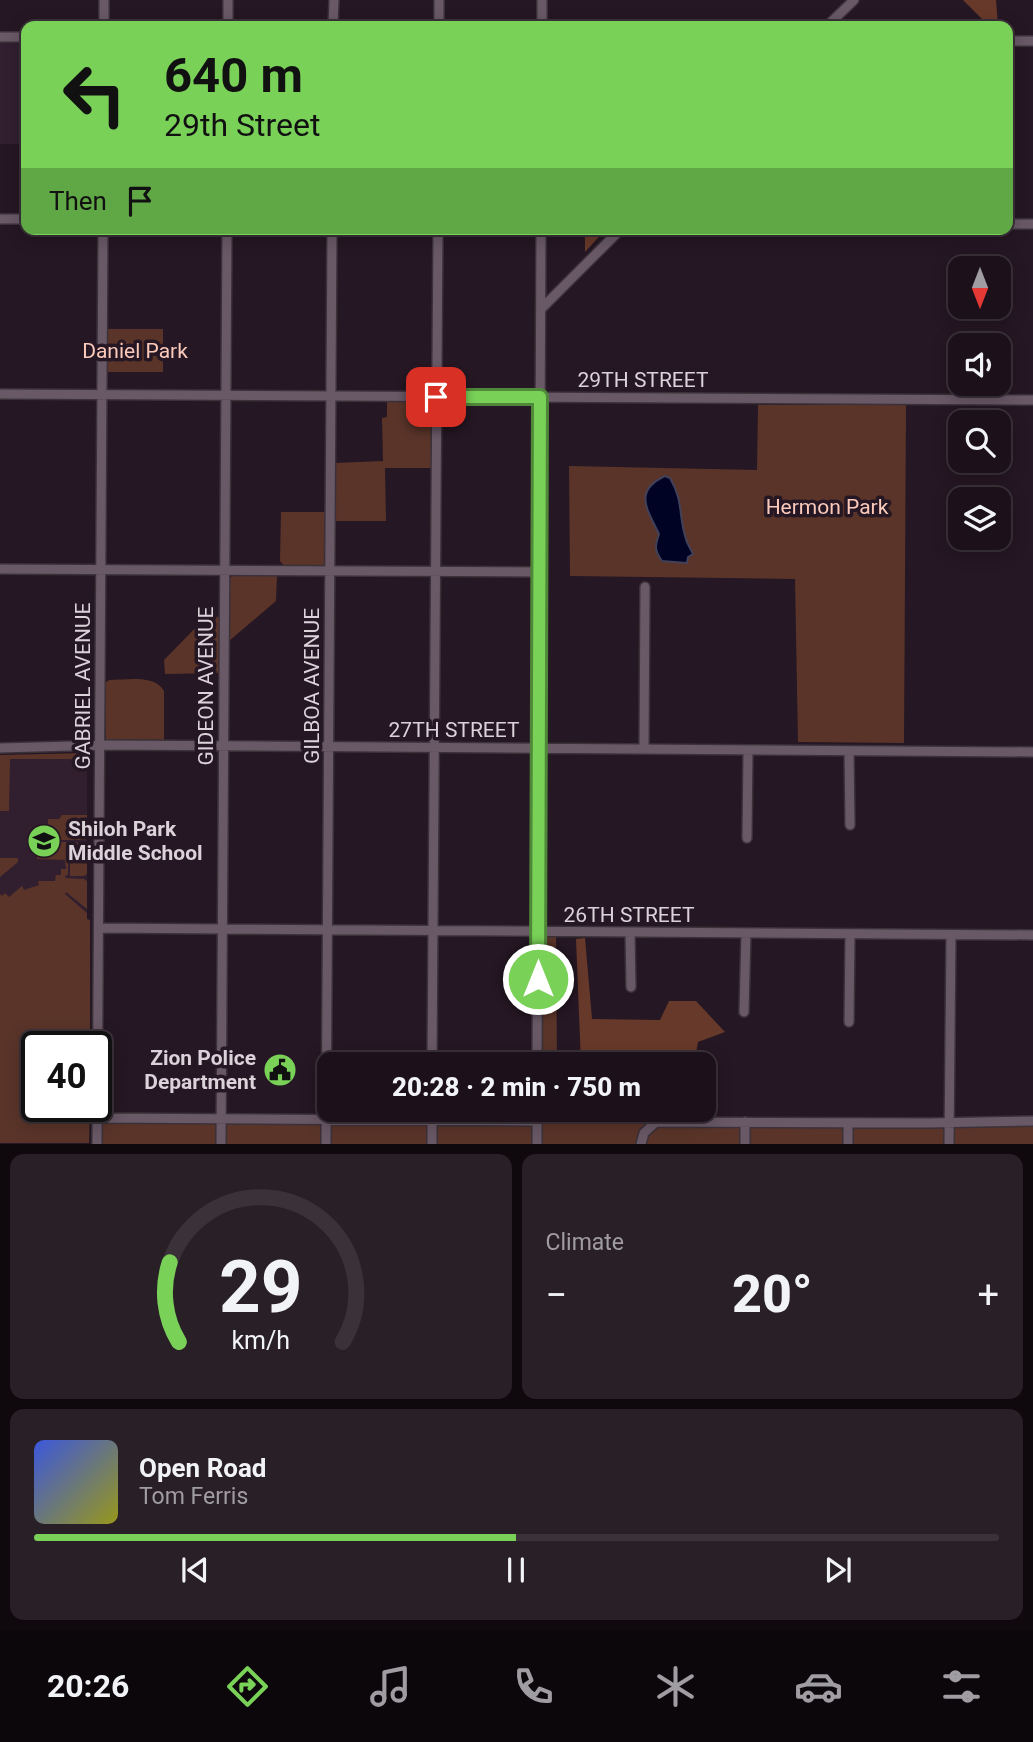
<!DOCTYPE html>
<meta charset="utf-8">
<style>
:root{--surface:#1c111a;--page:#291f27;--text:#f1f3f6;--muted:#a09da2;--line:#3a3139;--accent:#79d158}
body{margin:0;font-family:Roboto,sans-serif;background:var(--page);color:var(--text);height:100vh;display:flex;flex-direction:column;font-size:26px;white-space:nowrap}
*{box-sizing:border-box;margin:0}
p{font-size:23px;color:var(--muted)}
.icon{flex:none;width:38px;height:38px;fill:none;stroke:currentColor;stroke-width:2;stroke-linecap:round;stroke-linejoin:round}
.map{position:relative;height:1144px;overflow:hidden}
.side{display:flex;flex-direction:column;gap:10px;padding:10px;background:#0f090e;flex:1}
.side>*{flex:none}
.hud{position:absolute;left:21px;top:21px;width:992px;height:214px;border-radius:14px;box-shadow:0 4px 18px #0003,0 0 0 2px var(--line);background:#79d158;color:#111;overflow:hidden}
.needle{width:46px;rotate:180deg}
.fabs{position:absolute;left:948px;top:256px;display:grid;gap:14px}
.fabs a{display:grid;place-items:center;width:63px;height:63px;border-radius:14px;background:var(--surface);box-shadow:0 4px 18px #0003,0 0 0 2px var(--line);font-size:35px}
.speed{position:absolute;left:21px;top:1031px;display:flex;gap:14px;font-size:35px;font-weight:700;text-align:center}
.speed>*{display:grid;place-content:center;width:91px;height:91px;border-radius:50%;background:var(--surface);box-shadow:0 4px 18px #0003,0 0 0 2px var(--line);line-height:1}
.speed .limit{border:4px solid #111;border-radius:10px;background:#fff;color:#111}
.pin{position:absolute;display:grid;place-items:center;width:60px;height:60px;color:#fff;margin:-30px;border-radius:14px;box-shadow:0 4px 10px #0006}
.me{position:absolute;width:77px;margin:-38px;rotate:0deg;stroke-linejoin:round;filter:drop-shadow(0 0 5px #0008)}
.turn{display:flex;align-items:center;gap:24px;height:147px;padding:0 28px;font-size:32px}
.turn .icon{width:91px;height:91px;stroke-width:2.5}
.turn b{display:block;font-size:49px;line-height:60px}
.then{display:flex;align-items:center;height:66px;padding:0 28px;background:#0003;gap:14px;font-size:26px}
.big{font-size:52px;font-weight:800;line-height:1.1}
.side .widget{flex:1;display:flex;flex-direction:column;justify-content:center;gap:10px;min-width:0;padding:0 24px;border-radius:14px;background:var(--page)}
.side .dial{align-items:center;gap:0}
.dial svg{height:182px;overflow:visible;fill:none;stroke:var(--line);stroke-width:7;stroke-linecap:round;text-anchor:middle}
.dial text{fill:var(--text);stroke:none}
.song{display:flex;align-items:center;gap:21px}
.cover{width:84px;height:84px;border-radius:10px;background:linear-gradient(135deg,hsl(230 70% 55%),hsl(60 70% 35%))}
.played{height:7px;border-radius:4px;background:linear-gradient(90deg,var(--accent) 50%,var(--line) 50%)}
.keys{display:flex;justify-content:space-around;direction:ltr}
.heat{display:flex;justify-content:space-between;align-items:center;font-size:38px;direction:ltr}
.side .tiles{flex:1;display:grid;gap:10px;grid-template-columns:1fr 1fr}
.widget:last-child{grid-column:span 2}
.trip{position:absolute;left:317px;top:1052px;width:399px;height:70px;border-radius:14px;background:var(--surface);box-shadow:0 4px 18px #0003,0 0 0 2px var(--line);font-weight:800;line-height:70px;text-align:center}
.tabs{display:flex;height:112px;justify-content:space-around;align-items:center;background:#0b070a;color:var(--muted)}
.tabs .icon{width:49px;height:49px}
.tabs .current{color:var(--accent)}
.tabs b{font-size:32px;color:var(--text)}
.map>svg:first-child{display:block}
</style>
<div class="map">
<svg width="1033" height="1144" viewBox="0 0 1033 1144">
<rect width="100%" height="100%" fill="#251723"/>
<path fill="#311f2f" d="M0 43H26V144H0Z
M9 759H87V919H0V811L9 810Z"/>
<path fill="#5a3429" d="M107 329H163V372H107Z
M387 400H427L432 403 431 468H385L386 521H334L335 463 383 461 382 418 387 417Z
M758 405H906L904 743 798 742 795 579 570 576 569 466 757 470Z
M281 512H327L326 563 322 567 284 566 280 561Z
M233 575H277L276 601 229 641V579Z
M207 616 220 617V673L165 674 164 660Z
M109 680C126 680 155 674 164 691V740L106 739 105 683Z
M87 753V759H10L9 811H0V755Z
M62 815H87V838L85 840H48V819H59Z
M37 842H66L68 846V875H66L65 878 84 879 87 881V909L66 892 65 894 87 913V919L90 920V1046H37V1106H90L89 1143H0V894L2 896 5 893 9 897 22 886 24 890 39 885 38 881H55L56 875H61V869H66L65 860 37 859Z
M73 842 87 844V874L84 876H70V846Z
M0 858H18V862L0 877Z
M538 931 556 932 557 1064H537Z
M537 1110H580L581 1120 1033 1121V1144H97L98 1118 536 1121Z"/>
<path fill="#67392a" d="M963 0H996L998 26H984L982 19Z
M585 229H606L585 252Z
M585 938 592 1019 660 1020 669 1001H696L725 1032 698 1042 694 1064H581L576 939Z
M583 1110H687V1114L584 1115Z"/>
<path fill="#000323" stroke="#42415a" stroke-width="2" d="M665 476 670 478C684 502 678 515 686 539 687 544 691 549 693 554L688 557 687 563 662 561C654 550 655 546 659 534 647 509 633 491 665 476Z"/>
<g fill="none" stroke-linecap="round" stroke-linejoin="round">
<defs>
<path id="minor" d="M104 26V0
M228 26V0
M333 26 334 0
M439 26V0
M542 26V0
M827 26 854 0
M0 37H26
M1008 41H1033
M0 219H26
M1008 224H1033
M541 309 621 229
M0 394 1033 400
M0 569 540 572
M0 748 108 745 1033 752
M644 749 645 587
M849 751 850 825
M747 838 748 750
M99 928 1033 935
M630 932 631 987
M744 1012 746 933
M849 1022 850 934
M432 1064 438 229
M537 1064 541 229
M98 1118 537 1121
M97 1144 103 229
M221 1144 227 229
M326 1144 332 229
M432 1144V1110
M537 1144V1110
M641 1144 644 1133 656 1122 929 1123 1033 1121
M745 1144V1122
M848 1144V1123
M949 1144 951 935"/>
</defs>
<use href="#minor" stroke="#3b3139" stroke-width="12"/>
<use href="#minor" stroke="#695866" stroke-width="9"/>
</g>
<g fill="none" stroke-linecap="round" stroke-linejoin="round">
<defs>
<path id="route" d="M436 397H540L538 979"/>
</defs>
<use href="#route" stroke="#4f8839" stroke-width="18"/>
<use href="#route" stroke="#79d158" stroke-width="12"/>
</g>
<defs>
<symbol id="school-disc" viewBox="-11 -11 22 22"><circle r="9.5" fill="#79d158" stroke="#251723"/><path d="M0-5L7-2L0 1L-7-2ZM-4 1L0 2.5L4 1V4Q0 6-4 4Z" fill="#111"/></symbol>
<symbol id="civic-disc" viewBox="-11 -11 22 22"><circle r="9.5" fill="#79d158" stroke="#251723"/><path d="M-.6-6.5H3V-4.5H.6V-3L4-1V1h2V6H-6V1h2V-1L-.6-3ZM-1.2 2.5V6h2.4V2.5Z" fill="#111"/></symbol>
</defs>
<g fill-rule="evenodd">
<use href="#school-disc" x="25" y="822" width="38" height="38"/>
<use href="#civic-disc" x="261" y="1051" width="38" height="38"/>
</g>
<g text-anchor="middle" stroke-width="7" stroke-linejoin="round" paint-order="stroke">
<g font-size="21" fill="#fccabb" stroke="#251723">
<text x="135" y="358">Daniel Park</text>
<text x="827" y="514">Hermon Park</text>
</g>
<g font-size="21" fill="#dcd2da" stroke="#251723">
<text x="643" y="387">29TH STREET</text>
<text transform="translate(83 686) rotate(-90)" y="7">GABRIEL AVENUE</text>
<text transform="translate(206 686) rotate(-90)" y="7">GIDEON AVENUE</text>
<text transform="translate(312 686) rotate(-90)" y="7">GILBOA AVENUE</text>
<text x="454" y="737">27TH STREET</text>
<text x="629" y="922">26TH STREET</text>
</g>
<g font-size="21" font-weight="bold" fill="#dcd2da" stroke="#251723" text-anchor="start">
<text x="68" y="836">Shiloh Park<tspan x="68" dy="24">Middle School</tspan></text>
<text x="256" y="1065" text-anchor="end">Zion Police<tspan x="256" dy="24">Department</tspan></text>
</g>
</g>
</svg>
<div class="fabs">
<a><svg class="needle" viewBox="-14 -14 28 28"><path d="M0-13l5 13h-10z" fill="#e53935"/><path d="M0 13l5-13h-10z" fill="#a09da2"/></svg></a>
<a><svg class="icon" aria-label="sound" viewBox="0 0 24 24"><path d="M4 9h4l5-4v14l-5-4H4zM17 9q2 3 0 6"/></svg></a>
<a><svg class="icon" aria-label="search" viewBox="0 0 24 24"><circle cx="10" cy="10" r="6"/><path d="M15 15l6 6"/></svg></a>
<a><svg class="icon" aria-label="layers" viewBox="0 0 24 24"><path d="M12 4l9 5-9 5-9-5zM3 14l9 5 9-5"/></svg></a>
</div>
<div class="speed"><div class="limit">40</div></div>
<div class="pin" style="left:436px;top:397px;background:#d93025"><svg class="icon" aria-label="arrive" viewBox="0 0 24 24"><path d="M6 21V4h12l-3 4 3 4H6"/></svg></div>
<svg class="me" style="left:538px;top:979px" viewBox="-20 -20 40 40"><circle r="17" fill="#79d158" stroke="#fff" stroke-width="3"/><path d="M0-11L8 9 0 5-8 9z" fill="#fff"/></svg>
<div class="trip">20:28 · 2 min · 750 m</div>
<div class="hud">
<div class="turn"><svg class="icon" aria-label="left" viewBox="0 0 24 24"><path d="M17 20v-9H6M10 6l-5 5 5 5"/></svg><div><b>640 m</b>29th Street</div></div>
<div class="then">Then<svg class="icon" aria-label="arrive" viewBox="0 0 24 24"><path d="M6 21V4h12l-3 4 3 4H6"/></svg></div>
</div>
</div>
<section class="side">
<div class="tiles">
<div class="widget dial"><svg viewBox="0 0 100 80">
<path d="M14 69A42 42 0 1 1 86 69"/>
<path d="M14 69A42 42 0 0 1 10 34" stroke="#79d158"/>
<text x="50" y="56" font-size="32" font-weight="700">29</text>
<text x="50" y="72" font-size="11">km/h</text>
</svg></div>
<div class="widget"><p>Climate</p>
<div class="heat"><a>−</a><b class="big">20°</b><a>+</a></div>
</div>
<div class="widget">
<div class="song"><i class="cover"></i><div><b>Open Road</b><p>Tom Ferris</p></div></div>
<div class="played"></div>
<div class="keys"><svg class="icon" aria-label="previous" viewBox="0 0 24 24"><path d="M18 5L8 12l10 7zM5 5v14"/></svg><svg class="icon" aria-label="pause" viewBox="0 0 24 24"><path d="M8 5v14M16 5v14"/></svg><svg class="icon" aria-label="next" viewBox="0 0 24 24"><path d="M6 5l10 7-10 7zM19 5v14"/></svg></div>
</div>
</div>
</section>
<nav class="tabs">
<b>20:26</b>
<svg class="icon current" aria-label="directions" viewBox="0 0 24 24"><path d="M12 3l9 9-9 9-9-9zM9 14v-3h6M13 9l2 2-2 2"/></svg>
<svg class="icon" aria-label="music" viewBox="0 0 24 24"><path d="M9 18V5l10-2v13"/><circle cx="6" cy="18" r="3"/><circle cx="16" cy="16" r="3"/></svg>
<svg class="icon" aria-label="phone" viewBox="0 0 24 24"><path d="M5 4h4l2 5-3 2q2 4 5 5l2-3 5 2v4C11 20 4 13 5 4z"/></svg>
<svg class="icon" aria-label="climate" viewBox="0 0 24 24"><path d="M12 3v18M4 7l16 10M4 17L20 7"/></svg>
<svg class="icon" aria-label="car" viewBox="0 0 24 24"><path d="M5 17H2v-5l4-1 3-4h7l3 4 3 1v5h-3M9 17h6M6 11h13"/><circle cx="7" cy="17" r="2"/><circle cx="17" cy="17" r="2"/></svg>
<svg class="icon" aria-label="filters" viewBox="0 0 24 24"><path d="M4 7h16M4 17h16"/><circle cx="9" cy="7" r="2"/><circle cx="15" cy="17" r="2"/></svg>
</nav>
